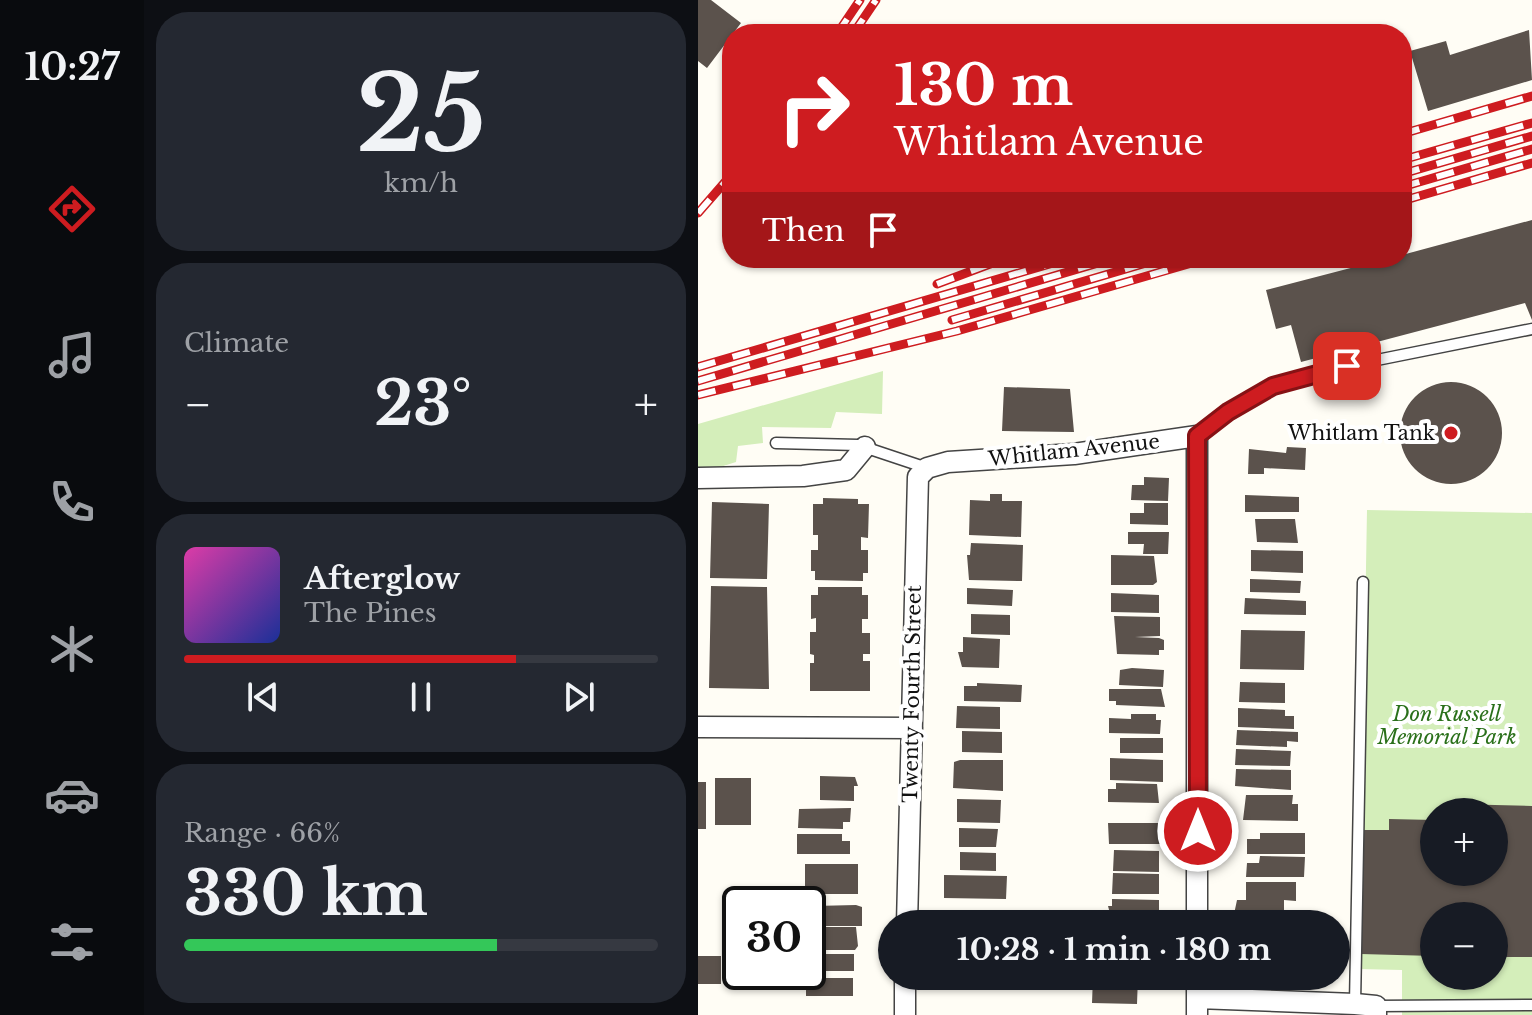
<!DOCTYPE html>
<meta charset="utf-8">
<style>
:root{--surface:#171b24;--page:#242831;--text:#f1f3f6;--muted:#9ea1a6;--line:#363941;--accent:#ce1c20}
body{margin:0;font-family:"Libre Baskerville",serif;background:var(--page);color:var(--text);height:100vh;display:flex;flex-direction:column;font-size:30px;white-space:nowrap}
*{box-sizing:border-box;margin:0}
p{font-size:26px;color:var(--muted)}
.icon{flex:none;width:44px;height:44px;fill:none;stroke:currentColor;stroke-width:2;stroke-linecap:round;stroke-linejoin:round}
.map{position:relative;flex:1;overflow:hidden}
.drawer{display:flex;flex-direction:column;gap:12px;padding:12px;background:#0d0f14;width:554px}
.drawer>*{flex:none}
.hud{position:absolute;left:24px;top:24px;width:690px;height:244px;border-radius:32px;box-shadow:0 2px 6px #0004;background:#ce1c20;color:#fff;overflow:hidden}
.fabs{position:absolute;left:722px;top:798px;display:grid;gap:16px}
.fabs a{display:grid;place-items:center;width:88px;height:88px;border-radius:50%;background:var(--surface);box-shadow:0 2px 6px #0004;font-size:40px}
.speed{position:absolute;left:24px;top:886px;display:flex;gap:16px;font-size:40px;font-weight:700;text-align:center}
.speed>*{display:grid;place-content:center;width:104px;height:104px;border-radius:50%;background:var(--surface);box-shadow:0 2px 6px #0004;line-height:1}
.speed .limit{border:4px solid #111;border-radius:12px;background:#fff;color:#111}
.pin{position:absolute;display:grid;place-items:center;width:68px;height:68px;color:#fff;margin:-34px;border-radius:16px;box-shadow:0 4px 12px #0006}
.me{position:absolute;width:88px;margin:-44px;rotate:0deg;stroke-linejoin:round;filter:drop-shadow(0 0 6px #0008)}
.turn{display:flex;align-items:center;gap:28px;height:168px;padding:0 40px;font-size:36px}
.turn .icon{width:104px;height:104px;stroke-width:2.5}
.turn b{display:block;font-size:56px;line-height:68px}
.then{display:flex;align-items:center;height:76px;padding:0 40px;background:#0003;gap:16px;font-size:30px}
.big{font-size:60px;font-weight:800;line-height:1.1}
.drawer .widget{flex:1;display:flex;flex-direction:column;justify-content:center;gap:12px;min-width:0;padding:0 28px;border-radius:32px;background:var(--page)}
.drawer .dial{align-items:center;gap:0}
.dial b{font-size:104px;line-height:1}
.song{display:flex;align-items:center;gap:24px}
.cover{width:96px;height:96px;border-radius:12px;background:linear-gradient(135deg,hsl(320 70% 55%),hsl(230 70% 35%))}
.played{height:8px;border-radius:4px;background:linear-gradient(90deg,var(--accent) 70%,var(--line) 70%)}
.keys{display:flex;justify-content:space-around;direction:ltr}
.heat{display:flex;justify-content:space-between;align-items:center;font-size:44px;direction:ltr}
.charge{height:12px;border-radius:6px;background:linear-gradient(90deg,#34c759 66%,var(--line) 0)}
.trip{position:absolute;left:180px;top:910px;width:472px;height:80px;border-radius:40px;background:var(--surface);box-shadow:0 2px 6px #0004;font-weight:800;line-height:80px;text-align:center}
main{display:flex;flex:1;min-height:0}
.tabs{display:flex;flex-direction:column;width:144px;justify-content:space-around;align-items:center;background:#090b0e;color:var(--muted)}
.tabs .icon{width:56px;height:56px}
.tabs .active{color:var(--accent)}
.tabs b{font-size:36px;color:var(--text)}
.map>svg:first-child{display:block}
</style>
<main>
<nav class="tabs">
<b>10:27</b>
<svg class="icon active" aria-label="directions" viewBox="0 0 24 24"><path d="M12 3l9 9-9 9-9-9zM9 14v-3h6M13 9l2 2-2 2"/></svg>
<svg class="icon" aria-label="music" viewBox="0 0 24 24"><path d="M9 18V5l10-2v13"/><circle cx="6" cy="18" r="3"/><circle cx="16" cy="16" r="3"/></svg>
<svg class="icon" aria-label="phone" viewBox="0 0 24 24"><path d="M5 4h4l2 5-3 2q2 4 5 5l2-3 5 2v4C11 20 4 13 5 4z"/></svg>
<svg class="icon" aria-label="climate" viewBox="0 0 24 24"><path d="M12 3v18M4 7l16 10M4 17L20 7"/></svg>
<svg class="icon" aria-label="car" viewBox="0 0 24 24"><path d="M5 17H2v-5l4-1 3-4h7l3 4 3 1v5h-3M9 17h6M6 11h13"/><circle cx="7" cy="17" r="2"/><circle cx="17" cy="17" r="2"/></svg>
<svg class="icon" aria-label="filters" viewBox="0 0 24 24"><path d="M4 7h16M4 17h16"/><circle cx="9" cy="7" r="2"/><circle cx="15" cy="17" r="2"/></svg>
</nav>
<section class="drawer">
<div class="widget dial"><b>25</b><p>km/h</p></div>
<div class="widget"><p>Climate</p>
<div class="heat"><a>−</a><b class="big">23°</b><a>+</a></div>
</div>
<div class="widget">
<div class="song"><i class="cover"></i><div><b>Afterglow</b><p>The Pines</p></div></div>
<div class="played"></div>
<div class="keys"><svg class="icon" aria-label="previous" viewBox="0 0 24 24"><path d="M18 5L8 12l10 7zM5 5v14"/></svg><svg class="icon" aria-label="pause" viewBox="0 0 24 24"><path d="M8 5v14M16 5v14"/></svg><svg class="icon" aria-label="next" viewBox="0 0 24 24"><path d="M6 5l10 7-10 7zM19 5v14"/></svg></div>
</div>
<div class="widget"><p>Range · 66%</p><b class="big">330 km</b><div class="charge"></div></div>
</section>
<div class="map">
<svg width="834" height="1015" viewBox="0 0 834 1015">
<rect width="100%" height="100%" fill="#fffdf5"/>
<path fill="#d4eeba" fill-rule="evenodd" d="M185 371 184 414 138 412 133 428 64 427 65 443 40 446 38 462 0 474V424Z
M669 510 834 513V1015H704V970L661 969ZM736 812H796V872H736ZM736 916H796V976H736Z"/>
<path fill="#5b524c" d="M0 0H13L43 23 9 68 0 61Z
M831 30 834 80 730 111 712 51 748 41 752 55Z
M834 220V320L827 303 603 362 593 325 578 329 568 290 691 258H704V255Z
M702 433a51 51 0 1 1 102 0a51 51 0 1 1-102 0Z
M306 387 372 389 376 432 304 431Z
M589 447 608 448 607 470 566 468V474H550L551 449 588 453Z
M446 477 471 478 470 501 433 500 434 485H446Z
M292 494H304V501H324L323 537 271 535 272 500 292 501Z
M547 495 601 497V512H547Z
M125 498 160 499V504H171L170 538 163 537V550H170V573H165V581L117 580V571H113V550H120V535H115V504H125Z
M14 502 71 504 69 579 12 578Z
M446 503H470V525L432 524V513H446Z
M557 519H597L600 543 559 542Z
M430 532H471L470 554H445L446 544H430Z
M273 543 325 545 324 581 271 580 269 555H272Z
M553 550 605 551V573L553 571Z
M413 555 456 556 459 582 455 585H413Z
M552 579 603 581 602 593 552 592Z
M13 586 69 587 71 689 11 688Z
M120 587H164V595H170V619H164V633H172V654H165V661H172V691H112V663H116V655L112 654V632H118V618L113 619V595H120Z
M269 588 315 590 314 606 269 604Z
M413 593 461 595V613L413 612Z
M547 598 608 601V615L546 614Z
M273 614 312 615V635L273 634Z
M416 616 462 617V636L437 637 461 638 466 640V650H461V655L419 654Z
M543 630 607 631 606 670 542 669Z
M265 637 302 639 301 668 264 667 260 652H265Z
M434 668 466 670 465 687 421 685 422 670Z
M542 682 587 683V703L541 702Z
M279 683 324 685 323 702 266 701V686H279Z
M411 689H463L467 707 418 705V701H411Z
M259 706 302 707V729L258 728Z
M540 708 587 710V716H596V729L540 727Z
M433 714H458V720H463L462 734 411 733V718L433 719Z
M539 730 600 732V742L589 741V747L538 745Z
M264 731 304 732V753L264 752Z
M422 738H465V753H422Z
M538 749 593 751 592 766 537 765Z
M412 758 465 760V782L412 780Z
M262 760H305V791L255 788 256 762Z
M538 769 593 770V790L537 786Z
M122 776 157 777 160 786H156V801L122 800Z
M17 778H53V825H17Z
M0 782H8V829H0Z
M418 783 459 784 461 803 410 802V789H418Z
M548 795H595L594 804H600V821L545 820Z
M259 799 303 800 302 823 259 822Z
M755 804 834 806V957H796V916H736V956L663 954 665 830H691V819L736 820V872H796V812H755Z
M153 808 152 822H145V829L100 828 101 809Z
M410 823H462V844H411Z
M261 828 300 829 298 847H261Z
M562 833H607V854H549V839H562Z
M99 834H144V841H152V854H99Z
M416 850 461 851V872L415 871Z
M262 852 298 853V871L262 870Z
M562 856 607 857 606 877H548L549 863H561Z
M107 864H160V894H107Z
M415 873 461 874V894H414Z
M246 875 309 876 308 899 246 898Z
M548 882H598V901L586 900V921L601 924H560L579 920 535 919 539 900H548Z
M414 899 461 900V913L453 912V921H414L410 906H414Z
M158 905 164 907V926H110V915H116V906Z
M126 927H158L160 946 157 950H126Z
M38 944H42V972H55V984H31V956H38Z
M110 954H156V971H110Z
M0 956H23V984H0Z
M248 976H303V985L291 984V989L254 987 255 979Z
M395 976H440L439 1004 394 1003Z
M108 978H155V996H108Z"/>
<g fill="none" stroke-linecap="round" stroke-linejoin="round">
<defs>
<path id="service" d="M499 436 575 386 649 366 834 329
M78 443 160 445 229 468
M657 1004 665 582
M678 1006 834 1005"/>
<path id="minor" d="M0 478 105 476 148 470 167 447
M0 727 214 728
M209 924 220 477 229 468 250 462 376 454 499 436V924
M499 998 657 1004 678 1006V1015
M207 1015V976
M499 1015V976"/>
</defs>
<use href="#service" stroke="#444" stroke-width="13"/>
<use href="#minor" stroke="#444" stroke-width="23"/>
<use href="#service" stroke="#fff" stroke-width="10"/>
<use href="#minor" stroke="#fff" stroke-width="20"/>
<defs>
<path id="rail" d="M139 34 162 0
M155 34 178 0
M704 134 834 96
M704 160 834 123
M704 174 834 136
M704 187 834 149
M704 201 834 163
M0 213 34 174
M239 284 308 258
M254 320 465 258
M0 367 372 258
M0 381 417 258
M0 395 259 331 511 258"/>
</defs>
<use href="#rail" stroke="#ce1c20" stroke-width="9"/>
<use href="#rail" stroke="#fff" stroke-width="6" stroke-dasharray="18" stroke-linecap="butt"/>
</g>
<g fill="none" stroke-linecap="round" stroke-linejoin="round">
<defs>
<path id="route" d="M500 831 499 436 530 412 575 386 649 366"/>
</defs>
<use href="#route" stroke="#861215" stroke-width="20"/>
<use href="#route" stroke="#ce1c20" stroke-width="14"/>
</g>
<circle fill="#ce1c20" stroke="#fff" stroke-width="3" cx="753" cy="433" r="8"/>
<g text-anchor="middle" stroke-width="8" stroke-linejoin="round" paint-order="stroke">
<g font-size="20" fill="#111" stroke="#fff" text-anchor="end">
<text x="737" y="440">Whitlam Tank</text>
</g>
<g font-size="20" fill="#111" stroke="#fff">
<text transform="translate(376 450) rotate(-6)" y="7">Whitlam Avenue</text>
<text transform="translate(214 694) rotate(-89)" y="7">Twenty Fourth Street</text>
</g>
<g font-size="20" font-style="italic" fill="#2a701a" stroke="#fff">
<text x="749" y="721">Don Russell<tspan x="749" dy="23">Memorial Park</tspan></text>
</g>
</g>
</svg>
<div class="fabs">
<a>+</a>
<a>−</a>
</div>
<div class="speed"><div class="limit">30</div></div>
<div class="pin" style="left:649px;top:366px;background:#d93025"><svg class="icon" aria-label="arrive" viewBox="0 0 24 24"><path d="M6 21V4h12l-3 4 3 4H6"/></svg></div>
<svg class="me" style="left:500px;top:831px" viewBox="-20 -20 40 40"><circle r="17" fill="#ce1c20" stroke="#fff" stroke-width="3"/><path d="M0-11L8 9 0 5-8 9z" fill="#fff"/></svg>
<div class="trip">10:28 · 1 min · 180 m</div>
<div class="hud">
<div class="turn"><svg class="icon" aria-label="right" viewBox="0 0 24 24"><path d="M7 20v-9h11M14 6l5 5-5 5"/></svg><div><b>130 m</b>Whitlam Avenue</div></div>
<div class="then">Then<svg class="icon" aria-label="arrive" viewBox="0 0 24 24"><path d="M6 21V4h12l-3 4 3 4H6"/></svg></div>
</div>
</div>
</main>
